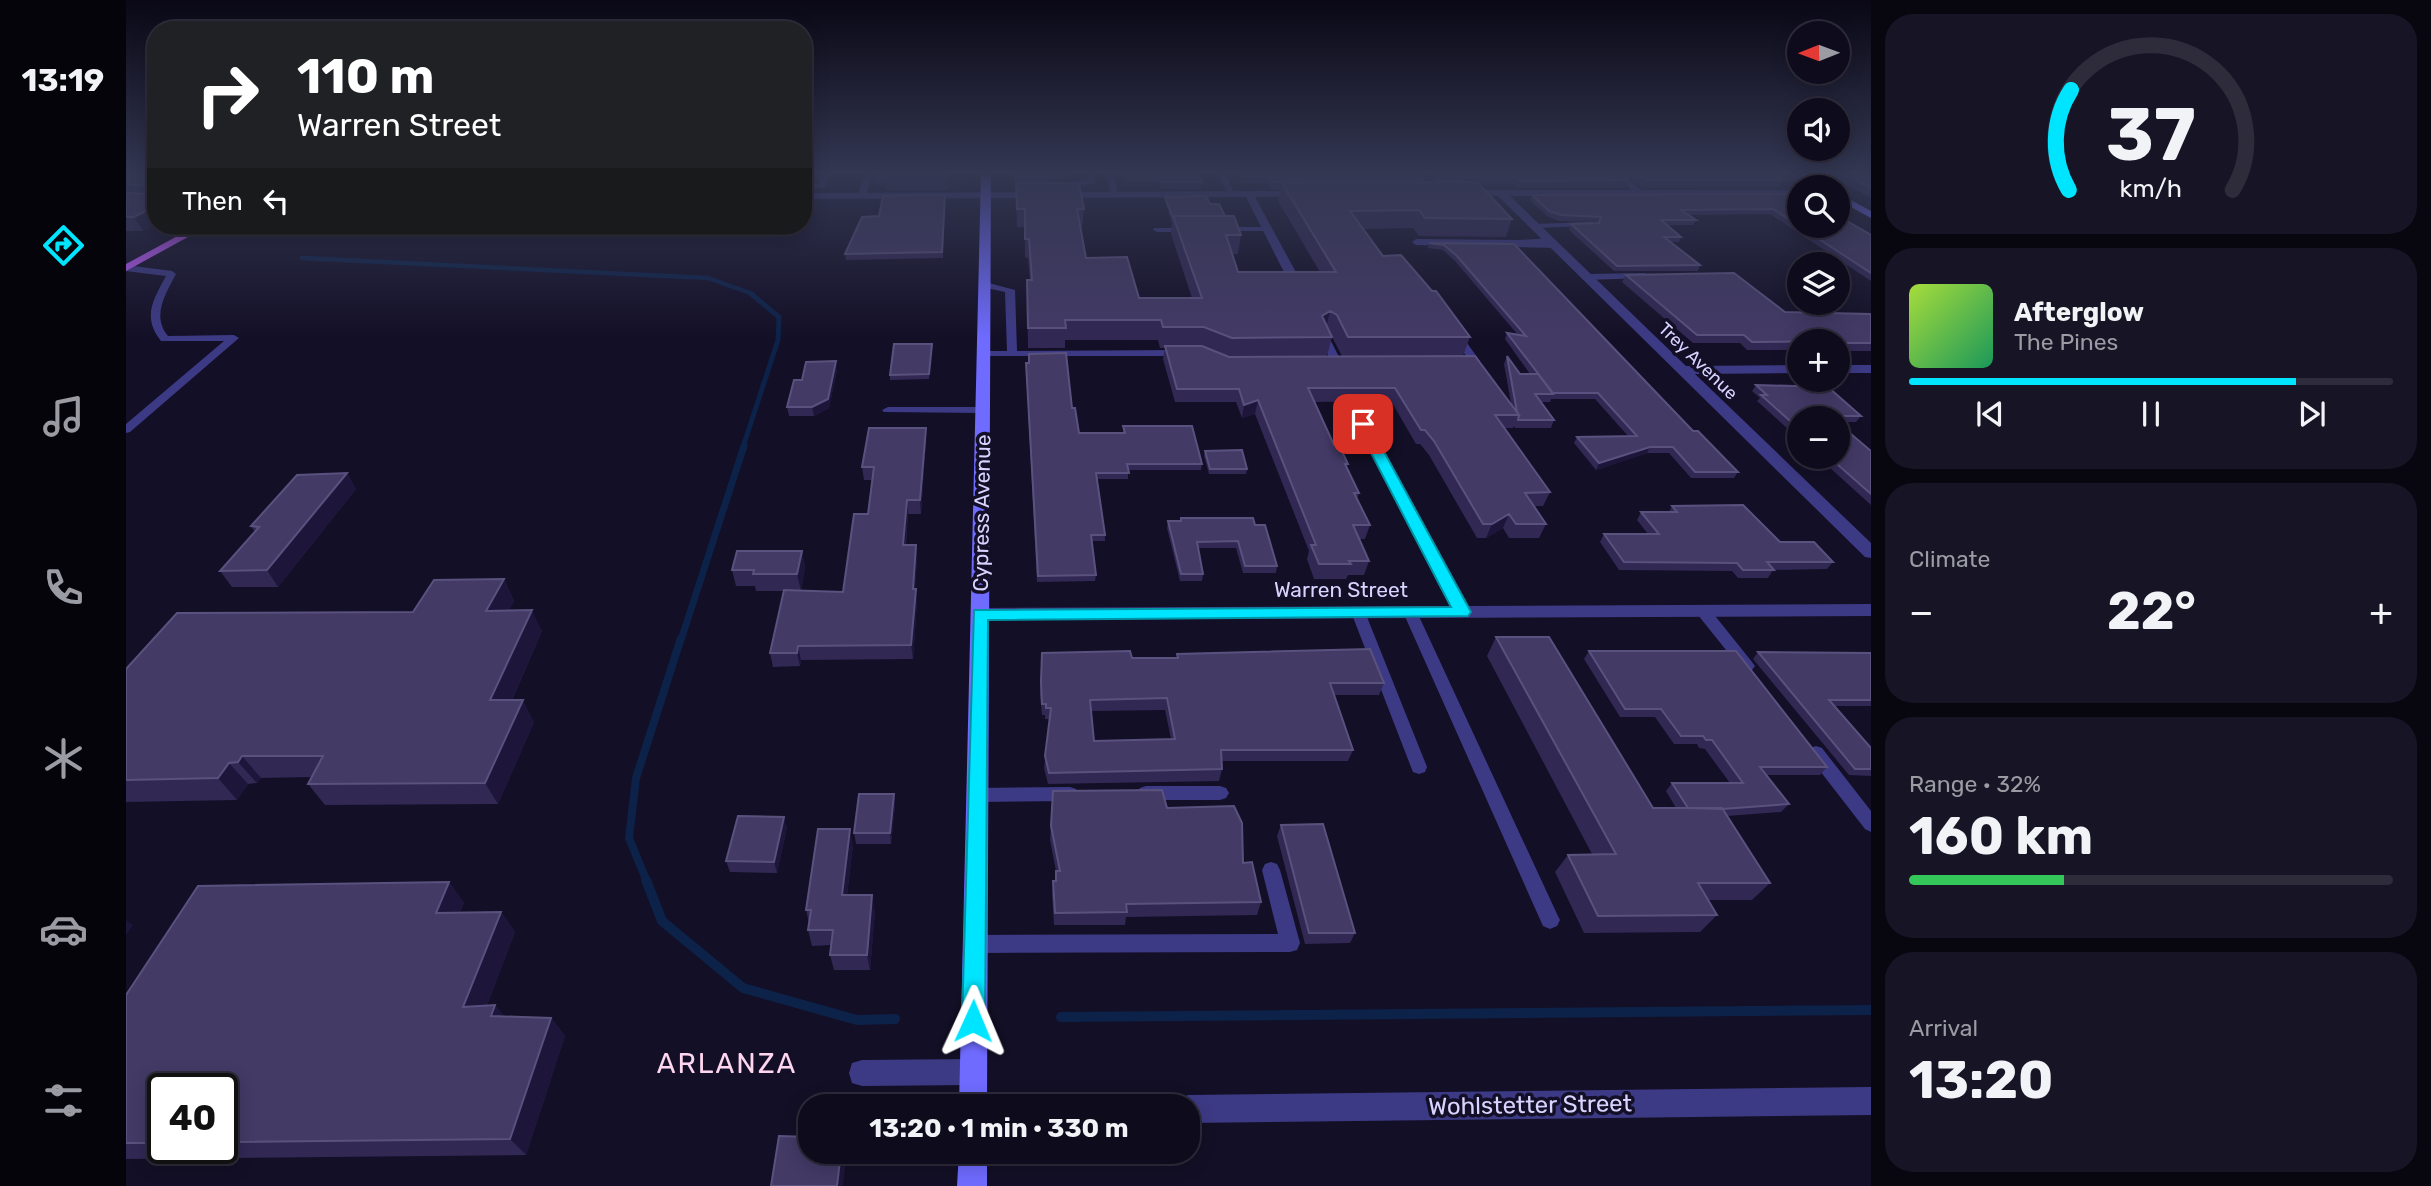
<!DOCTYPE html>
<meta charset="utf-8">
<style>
:root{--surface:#0e0b1c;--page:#171425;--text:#f1f3f6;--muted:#9b9ba3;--line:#2e2b3b;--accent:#00e5ff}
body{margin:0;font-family:Rubik,sans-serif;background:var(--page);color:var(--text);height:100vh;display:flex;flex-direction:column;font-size:26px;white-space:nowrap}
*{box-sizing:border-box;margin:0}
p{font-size:23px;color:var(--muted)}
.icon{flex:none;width:38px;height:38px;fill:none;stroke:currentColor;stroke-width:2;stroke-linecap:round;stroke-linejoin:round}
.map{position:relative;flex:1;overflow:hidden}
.details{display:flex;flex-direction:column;gap:14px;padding:14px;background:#08060f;width:560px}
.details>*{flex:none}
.guide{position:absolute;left:21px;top:21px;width:665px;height:214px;border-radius:28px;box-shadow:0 4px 18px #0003,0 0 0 2px var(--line);background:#202124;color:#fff;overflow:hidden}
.needle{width:46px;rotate:269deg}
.fabs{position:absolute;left:1661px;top:21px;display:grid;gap:14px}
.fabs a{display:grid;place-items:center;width:63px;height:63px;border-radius:50%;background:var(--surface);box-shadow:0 4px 18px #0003,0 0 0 2px var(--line);font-size:35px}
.speed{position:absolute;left:21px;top:1073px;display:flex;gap:14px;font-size:35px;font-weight:700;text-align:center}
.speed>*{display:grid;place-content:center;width:91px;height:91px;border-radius:50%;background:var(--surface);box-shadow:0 4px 18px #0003,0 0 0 2px var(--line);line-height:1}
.speed .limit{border:4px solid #111;border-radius:10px;background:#fff;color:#111}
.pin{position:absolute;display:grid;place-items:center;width:60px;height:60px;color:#fff;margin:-30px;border-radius:14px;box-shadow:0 4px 10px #0006}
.me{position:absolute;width:77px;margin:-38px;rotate:1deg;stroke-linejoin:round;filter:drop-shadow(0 0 5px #0008)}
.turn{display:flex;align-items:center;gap:24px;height:147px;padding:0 35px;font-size:32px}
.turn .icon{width:91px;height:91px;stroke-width:2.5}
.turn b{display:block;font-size:49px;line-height:60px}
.then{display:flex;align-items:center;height:66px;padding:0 35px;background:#0003;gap:14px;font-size:26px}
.big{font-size:52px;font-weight:700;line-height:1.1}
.details .widget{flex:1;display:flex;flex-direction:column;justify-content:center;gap:10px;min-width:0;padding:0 24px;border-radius:28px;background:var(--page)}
.details .dial{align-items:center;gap:0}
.dial svg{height:182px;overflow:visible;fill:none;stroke:var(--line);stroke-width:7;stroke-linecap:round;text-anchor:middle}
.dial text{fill:var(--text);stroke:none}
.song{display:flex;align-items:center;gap:21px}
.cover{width:84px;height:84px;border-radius:10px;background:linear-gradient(135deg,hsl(80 70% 55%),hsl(150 70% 35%))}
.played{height:7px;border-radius:4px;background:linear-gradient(90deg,var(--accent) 80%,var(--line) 80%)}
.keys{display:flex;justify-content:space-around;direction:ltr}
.heat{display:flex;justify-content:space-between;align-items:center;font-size:38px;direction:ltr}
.charge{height:10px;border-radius:5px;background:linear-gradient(90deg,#34c759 32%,var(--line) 0)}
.trip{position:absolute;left:672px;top:1094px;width:402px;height:70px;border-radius:28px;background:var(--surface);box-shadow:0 4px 18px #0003,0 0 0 2px var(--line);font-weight:700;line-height:70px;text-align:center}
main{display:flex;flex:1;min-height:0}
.tab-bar{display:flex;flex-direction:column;width:126px;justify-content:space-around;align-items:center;background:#06040b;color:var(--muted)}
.tab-bar .icon{width:49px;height:49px}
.tab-bar .current{color:var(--accent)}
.tab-bar b{font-size:32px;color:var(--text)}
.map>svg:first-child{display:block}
</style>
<main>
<nav class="tab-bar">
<b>13:19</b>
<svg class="icon current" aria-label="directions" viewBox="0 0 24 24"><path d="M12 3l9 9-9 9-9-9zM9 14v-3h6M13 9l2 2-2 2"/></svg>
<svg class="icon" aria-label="music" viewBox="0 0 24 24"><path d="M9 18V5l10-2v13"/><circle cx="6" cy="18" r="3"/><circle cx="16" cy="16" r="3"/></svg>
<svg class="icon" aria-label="phone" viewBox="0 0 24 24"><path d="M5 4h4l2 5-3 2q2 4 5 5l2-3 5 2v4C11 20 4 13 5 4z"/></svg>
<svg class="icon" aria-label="climate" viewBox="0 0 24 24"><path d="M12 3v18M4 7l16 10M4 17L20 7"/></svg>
<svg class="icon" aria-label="car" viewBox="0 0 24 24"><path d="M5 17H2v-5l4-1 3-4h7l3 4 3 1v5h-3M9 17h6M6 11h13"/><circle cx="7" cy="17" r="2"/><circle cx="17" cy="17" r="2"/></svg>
<svg class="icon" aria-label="filters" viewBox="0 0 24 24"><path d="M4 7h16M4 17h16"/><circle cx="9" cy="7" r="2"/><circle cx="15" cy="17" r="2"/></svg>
</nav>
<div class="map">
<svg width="1745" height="1186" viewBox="0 0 1745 1186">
<rect width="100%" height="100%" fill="#130f26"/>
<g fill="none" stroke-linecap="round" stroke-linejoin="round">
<path stroke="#0c2248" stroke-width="4.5" d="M176 258 582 278 627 294"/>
<path stroke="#0c2248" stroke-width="5" d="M617 447 652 340 653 317 624 293"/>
<path stroke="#0c2248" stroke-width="7" d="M555 640 618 446"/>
<path stroke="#0c2248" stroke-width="8" d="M521 882 503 838 510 778 555 638"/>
<path stroke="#0c2248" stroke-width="10" d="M520 880 536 921 617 988 731 1020 769 1019
M935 1017 1745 1010"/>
<path fill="#3d3a85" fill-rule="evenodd" d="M696 172H704L698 188H677V184H692Z
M739 172H747L740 195 736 197 732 195Z
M959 172H967L969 184 936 186 932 184 962 180Z
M980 172H988L992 196 985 194Z
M1091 172H1099L1109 196H1103Z
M1484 172H1493L1519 193 1512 195Z
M1466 222 1467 224 1463 226 1408 228 1404 226 1408 224Z
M1091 227H1142L1146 229 1142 231H1091Z
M1028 228H1063L1067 230 1063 232H1031L1027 230Z
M1424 238 1428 241 1426 243 1432 244V248L1290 245 1286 242 1290 239 1392 240Z
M0 265 46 271 50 274C40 293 25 316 42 336L108 335 113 338 4 432 0 433V424L98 341H35C16 317 27 300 40 276L0 271Z
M1518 273 1521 274V278L1460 280 1455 277 1460 274Z
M859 282 889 290 891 351 1056 350 1061 353 1056 356H854L853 354 858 351H881L879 292 856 287V283Z
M1329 331 1333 332 1354 361V365H1336V361L1343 360 1324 334Z
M1198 334 1203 337 1216 363 1215 365H1207L1193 337Z
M762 407H857L863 410 857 413 758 412 756 410Z
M1577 606 1582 607 1626 662 1629 666 1626 670H1616L1572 615 1570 611Z
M1232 607 1239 612 1301 767 1299 772 1293 774 1287 772 1285 767 1225 612Z
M1284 607 1291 612 1431 914 1434 920 1431 926 1424 929 1417 926 1277 612Z
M1690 746 1696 748 1745 811V832L1739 829 1684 758 1682 753 1684 748Z
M1020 786H1094L1100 788 1103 793 1100 798 1094 800H1020L1014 798 1011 793 1014 788Z
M944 787 950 789 953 794 950 799 944 801 851 802 845 800 842 795 845 790 851 788Z
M1145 862 1151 864 1154 870 1174 943 1171 950 1164 952 849 953 842 951 839 944 842 937 849 935 1152 934 1136 870 1139 864Z"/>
<path fill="#3d3a85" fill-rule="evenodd" d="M1673 190V196H1384L1560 366 1673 365V373L1569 374 1745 543V558L1739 557 1372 196H1341L1336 193 1341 190Z
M1176 191 1181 194 1179 196 1129 197 1172 276 1166 279 1160 276 1120 197 677 199V193Z
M1712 365H1745V373H1712Z
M1237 420 1244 424 1341 606 1745 604V616L854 620 845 614 854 608 1324 606 1230 424Z
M847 1059 857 1062 860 1072 857 1082 847 1085 736 1086 726 1083 723 1073 726 1063 736 1060Z
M1745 1087V1115L1062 1123V1106H1049L1052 1099 1062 1095Z"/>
<path fill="#6f6bff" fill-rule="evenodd" d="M855 172H865L861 1106H833Z
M1665 172H1677L1701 187H1690Z
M1712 193 1745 211V218L1712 200Z
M833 1152H861V1186H831Z"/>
<path fill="#c25bff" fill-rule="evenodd" d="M70 226H82L0 271V264Z"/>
</g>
<path fill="#312854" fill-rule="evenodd" d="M0 172H30L17 231H0Z
M677 172H692L689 181 677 182Z
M747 172H835V184L821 190H760L759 183H748Z
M888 172H949V178L925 179 924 183 958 209 956 227H954L960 258 1013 298H1066L1045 234 1046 223 1039 201V197L1084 204 1099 216 1115 235 1112 254H1106L1112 272H1194L1152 201 1155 189H1145L1142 183H1114L1108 172H1290L1298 181V182H1306L1297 172H1493L1502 180 1499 188H1391L1387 184H1353L1386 219 1380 237 1293 236 1287 228 1237 229 1257 256 1344 337 1337 356 1385 403 1378 364 1381 356 1394 374H1404L1379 339 1381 333 1392 335 1329 261 1317 250 1302 248 1303 243 1388 244 1567 431 1612 472 1608 478H1565L1543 453H1521L1470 470 1448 443 1451 437 1502 436 1469 399H1425L1424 402H1415L1428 420 1425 428H1389L1388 426 1387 428H1379L1424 492 1417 506H1408L1420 524 1413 538H1383L1377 528 1360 538H1351L1303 455 1294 444H1290L1265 401 1188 402 1208 445 1222 464 1221 467 1233 493 1231 499 1244 525 1239 539H1233L1243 561 1238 575H1222L1220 579H1188L1181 559 1183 551 1129 414 1116 418 1110 402H1049L1037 359 1039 348H1034L1032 340H939V348H902L901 280H904L902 258 899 257V227H891L890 190ZM1206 337 1216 356H1201Z
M996 172H1071L1076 182 1075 189H1035L1032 182H999Z
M1496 172H1676L1678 173 1674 181H1657L1653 187 1517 188Z
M1681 172H1745V198L1713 180H1696Z
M1673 194 1745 235V281L1644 214 1563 215 1570 220 1567 225H1541L1555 237 1553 242H1545L1574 265 1572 271H1488L1443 230 1445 224H1473V222L1433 221 1421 216 1404 200 1406 195Z
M819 195 817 258 720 260 719 254Z
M1500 275 1659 312 1745 314V351H1712V341H1673V350H1621L1614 343H1567L1496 282Z
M806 344 803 379 764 380V375Z
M900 369 946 408 953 433H997V426L1076 464 1075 470H1002V479H971L979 535V541H966L970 575 969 581 911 582Z
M711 370 703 408 688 416H663L661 407 676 380Z
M1630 385 1735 416 1730 422H1712V418H1673V439L1631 401 1634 398 1626 391Z
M800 440 795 514H782L780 545H790L791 558 789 589 791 602 787 659 675 660 674 666 647 667 644 653 658 591H630L629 586H610L606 570 676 551 679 567 675 591 717 592 742 514 746 480H738L736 467Z
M1079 451 1121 469 1120 474H1083L1078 456Z
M1745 451V505L1692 457H1712Z
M221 473 230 489 152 587H106L94 571 129 532 125 526Z
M1546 506 1654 542 1707 562 1701 569 1647 570 1642 578H1612L1606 571 1493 570 1474 542 1478 534H1522L1511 520 1515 512H1543Z
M1055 518 1129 525 1151 566 1150 573H1117L1110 548H1072L1077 574 1076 581H1054L1041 528 1042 521H1054Z
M378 579 388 601 383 610 416 631 386 700 408 722 372 804 199 805 182 784 185 777 135 778 131 783 122 784 111 800 0 802V669L287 612Z
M1370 637 1527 808H1550L1540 791 1546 783H1604L1579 749 1573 748 1571 744H1548L1529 717H1494L1458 659 1463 651 1701 767 1694 775H1640L1663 804 1655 812 1601 816 1644 883 1626 900H1583L1591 915 1574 932 1458 933 1429 872 1442 855 1466 854 1361 656Z
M1632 652 1745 653V706H1709L1745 748V776L1723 775 1627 659Z
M916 653 1006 658H1051V654L1258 683 1253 695H1208L1227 750 1222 761H1096V769L1093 781 922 784 918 768 924 719H919V715H916L914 694ZM1039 710 1045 739 968 741 965 711Z
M927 791 1041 808 1117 863 1135 902 1131 915 1000 917 999 925H928L926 894 927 881H929L930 871 924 840Z
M768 794 769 805 765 844H730L728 833Z
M1155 825 1229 933 1224 943 1179 944 1151 836Z
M661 827 651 873 604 872 600 861Z
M727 845 721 895 749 911 744 970H708L704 955 705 945 686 946 682 930 683 923 680 910Z
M323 882 338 903 334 912H375L389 932 361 1005 379 1017 425 1018 439 1036 400 1155 0 1159V995ZM37 1088H96V1148H37Z"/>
<path fill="#1d163a" d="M688 172H692L689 181Z
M824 172H835V184L821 190 820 174Z
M924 172H925V179L922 190V177Z
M30 206V225L17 231 8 217Z
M1204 311 1199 332 1196 316Z
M710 361 711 370 703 408 688 416 686 407Z
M1132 400 1129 414 1116 418 1118 405Z
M800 428V440L795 514 794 500Z
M1524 447 1521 453 1470 470 1473 463Z
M221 473 230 489 152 587 141 570Z
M781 500 782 514 778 558 777 545Z
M1383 514 1377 528 1360 538 1366 524Z
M790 545 791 558 788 602 787 589Z
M676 551 679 567 675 591 671 574Z
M378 579 388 601 371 633 360 611Z
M790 589 791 602 787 659 785 645Z
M406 610 416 631 376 722 364 700Z
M672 646 675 660 674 666 671 653Z
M397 700 408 722 372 804 359 783Z
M116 756 135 778 131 783 112 762Z
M103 763 122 784 111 800 92 778Z
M768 794 769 805 765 844 764 833Z
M658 817 661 827 651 873 648 862Z
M724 829 727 845 719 911 716 895Z
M323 882 338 903 326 933 310 913Z
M746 895 749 911 744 970 741 955Z
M375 912 389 932 353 1025 337 1007Z
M0 920 7 925 0 935Z
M369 1005 385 1023 365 1016Z
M425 1018 439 1036 400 1155 384 1139Z
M715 1152H721L717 1186H711Z"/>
<path fill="#433a66" stroke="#5a527e" stroke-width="2" fill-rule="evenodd" d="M0 172H30V206L8 217H0V193L24 194 22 186 0 184Z
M759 172H824L820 174H759Z
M889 172H924L922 177H890Z
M999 172H1071L1076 182H1036L1033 175H999Z
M1113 172H1290L1298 181 1147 182 1143 176H1115Z
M1306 172H1493L1502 180 1394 181 1389 177H1332L1336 181H1314Z
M1509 172H1676L1678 173H1646L1657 180H1520Z
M1698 172H1745V188L1717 173H1700Z
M1351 182 1386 219 1299 218 1293 210 1224 211 1257 256 1275 255 1306 291H1310L1344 337H1222L1211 315 1204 311 1196 316 1206 337 1106 338 1078 327H1037L1035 320H939L940 328H902L901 280H906L903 239H899V209H891L890 183H953L958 209H951L960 258 1001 257 1013 298H1076L1047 216H1108L1115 235H1100L1112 272H1210L1156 183Z
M1673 194V226H1712V216L1745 235V273L1647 209 1555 210 1570 220H1535L1555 237H1538L1574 265 1491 266 1445 224 1473 223 1475 217 1435 215 1423 211 1406 195Z
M819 195 816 252 719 254 736 217 753 216 757 196Z
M1080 196 1084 204H1093L1099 216H1047V218L1039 197Z
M1303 243 1388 244 1567 431H1572L1612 472H1569L1547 447H1524L1473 463 1451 437 1511 436 1472 393H1427L1381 333 1400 336 1331 256 1318 245Z
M1608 273 1659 312 1745 314V343H1712V341L1626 342 1618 335H1571L1500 275Z
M768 344H806L803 374 764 375Z
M1039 346H1076L1103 357 1349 356 1393 415H1369L1424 492 1399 493 1420 524H1390L1383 514 1366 524H1357L1308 441 1299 430H1295L1269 388H1182L1208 445H1213L1222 464H1219L1233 493H1228L1244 525H1227L1243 561H1223L1225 564H1193L1185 545H1190L1132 400 1118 405 1113 389H1051Z
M940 353 946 408H949L953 433H999L997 426H1066L1076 464H1001L1003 473H970L979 535H965L970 575 912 576 900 363H903V354Z
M1381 356 1394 374H1412L1427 394H1409L1428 420H1392L1393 415 1391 412Z
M710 361 702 399 686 407H661L668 380H676L680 362Z
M1630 385 1702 387 1735 416H1704L1706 418H1673V429L1635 395H1641Z
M1712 423 1745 451V494L1703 457H1712Z
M743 428H800L794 500H781L777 545H790L787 589H790L785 645 672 646 671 653H644L658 590 717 592 728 514H742L748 467H736Z
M1116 450 1121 469H1084L1079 451Z
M221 473 141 570 94 571 133 527 125 526 171 475Z
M1617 505 1654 542H1688L1707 562H1641L1648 570H1617L1611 563 1498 562 1478 534H1533L1515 512H1551L1546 506Z
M1055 518H1127L1129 525H1139L1151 566H1119L1112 541 1071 542 1077 574H1055L1042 521H1055Z
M611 551H676L671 574H627L628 570H606Z
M378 579 360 611 406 610 364 700H397L359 783 182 784 197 756H116L112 762 103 763 92 778 0 780V669L51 613 287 612 308 580Z
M1370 637H1423L1527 808H1596L1644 883H1572L1591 915 1472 916 1442 855 1490 854Z
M1244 649 1258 683H1204L1227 750H1095L1096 769 923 773 919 756 925 708H920V704H916L915 682 916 653 1004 651 1006 658H1052L1051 654ZM1041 698 1049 739 968 741 964 700Z
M1463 651H1610L1701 767H1634L1663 804 1596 809 1562 808 1546 783H1617L1586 740H1580L1577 736H1555L1535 709H1499Z
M1632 652 1745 653V700H1703L1745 748V769H1729Z
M1036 790 1041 808 1108 806 1116 823 1117 863 1126 862 1135 902 1000 904 1001 912 929 913 927 881H930V871H934L925 826 927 791Z
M733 794H768L764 833H728Z
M612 816 658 817 648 862 600 861Z
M1197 824 1229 933H1183L1155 825Z
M692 829H724L716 895H746L741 955H704L707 930H682L685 910H680Z
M323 882 310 913 375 912 337 1007 369 1005 365 1016 425 1018 384 1139 96 1142V1088H37V1143H0V995L72 886Z
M653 1136 684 1137V1152H715L711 1186H645Z"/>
<linearGradient id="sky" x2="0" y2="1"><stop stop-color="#0a0815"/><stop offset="0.51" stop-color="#333752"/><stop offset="1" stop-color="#333752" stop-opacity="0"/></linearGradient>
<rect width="1745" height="338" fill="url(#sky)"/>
<path fill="#00e5ff" stroke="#0095a6" stroke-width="2" d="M1237 420 1243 424 1345 612 1342 616 862 620 859 1021 856 1029 847 1033 839 1029 836 1021 848 610 1325 607 1230 424Z"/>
<g text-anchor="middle" stroke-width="7" stroke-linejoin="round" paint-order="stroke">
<g font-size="18" fill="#d9d4ff" stroke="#130f26">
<text transform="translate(1572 361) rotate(44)" y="6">Trey Avenue</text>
</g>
<g font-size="21" fill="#d9d4ff" stroke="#130f26">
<text transform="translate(856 513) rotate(-89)" y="7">Cypress Avenue</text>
<text x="1215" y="597">Warren Street</text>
</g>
<g font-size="24" fill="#d9d4ff" stroke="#130f26">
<text transform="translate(1404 1105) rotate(-1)" y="8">Wohlstetter Street</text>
</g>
<g font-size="28" letter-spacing="2" fill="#ffd6f0" stroke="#130f26">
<text x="601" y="1073">ARLANZA</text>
</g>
</g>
</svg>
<div class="fabs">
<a><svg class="needle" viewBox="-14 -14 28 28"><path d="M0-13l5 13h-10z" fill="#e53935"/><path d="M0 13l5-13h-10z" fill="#9b9ba3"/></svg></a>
<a><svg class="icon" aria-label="sound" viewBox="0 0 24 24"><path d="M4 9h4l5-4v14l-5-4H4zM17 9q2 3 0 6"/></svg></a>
<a><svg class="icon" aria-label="search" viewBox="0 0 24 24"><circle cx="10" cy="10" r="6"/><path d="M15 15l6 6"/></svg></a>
<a><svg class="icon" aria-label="layers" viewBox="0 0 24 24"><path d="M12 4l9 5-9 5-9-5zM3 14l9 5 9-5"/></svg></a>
<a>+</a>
<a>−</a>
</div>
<div class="speed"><div class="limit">40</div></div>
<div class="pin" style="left:1237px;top:424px;background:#d93025"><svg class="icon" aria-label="arrive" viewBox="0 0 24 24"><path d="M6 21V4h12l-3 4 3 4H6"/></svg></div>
<svg class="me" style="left:847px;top:1021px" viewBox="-20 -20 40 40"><path d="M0-17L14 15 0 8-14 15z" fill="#00e5ff" stroke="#fff" stroke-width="4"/></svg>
<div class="trip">13:20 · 1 min · 330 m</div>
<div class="guide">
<div class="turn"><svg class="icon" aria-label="right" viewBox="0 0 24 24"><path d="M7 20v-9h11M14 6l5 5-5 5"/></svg><div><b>110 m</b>Warren Street</div></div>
<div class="then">Then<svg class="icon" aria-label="left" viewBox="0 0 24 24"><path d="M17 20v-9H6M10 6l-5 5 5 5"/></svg></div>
</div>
</div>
<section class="details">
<div class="widget dial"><svg viewBox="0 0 100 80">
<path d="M14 69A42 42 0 1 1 86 69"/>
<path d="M14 69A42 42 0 0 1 15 25" stroke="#00e5ff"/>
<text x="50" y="56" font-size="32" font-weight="700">37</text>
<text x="50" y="72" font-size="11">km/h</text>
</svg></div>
<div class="widget">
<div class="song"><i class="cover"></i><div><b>Afterglow</b><p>The Pines</p></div></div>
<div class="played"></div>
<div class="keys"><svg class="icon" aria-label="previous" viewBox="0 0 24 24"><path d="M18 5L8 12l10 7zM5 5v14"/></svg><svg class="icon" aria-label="pause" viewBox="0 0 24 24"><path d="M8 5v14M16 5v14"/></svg><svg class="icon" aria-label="next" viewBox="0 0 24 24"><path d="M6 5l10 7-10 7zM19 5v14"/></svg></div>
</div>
<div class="widget"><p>Climate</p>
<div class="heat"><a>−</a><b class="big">22°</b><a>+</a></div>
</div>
<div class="widget"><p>Range · 32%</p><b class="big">160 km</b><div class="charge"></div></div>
<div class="widget"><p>Arrival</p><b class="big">13:20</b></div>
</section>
</main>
